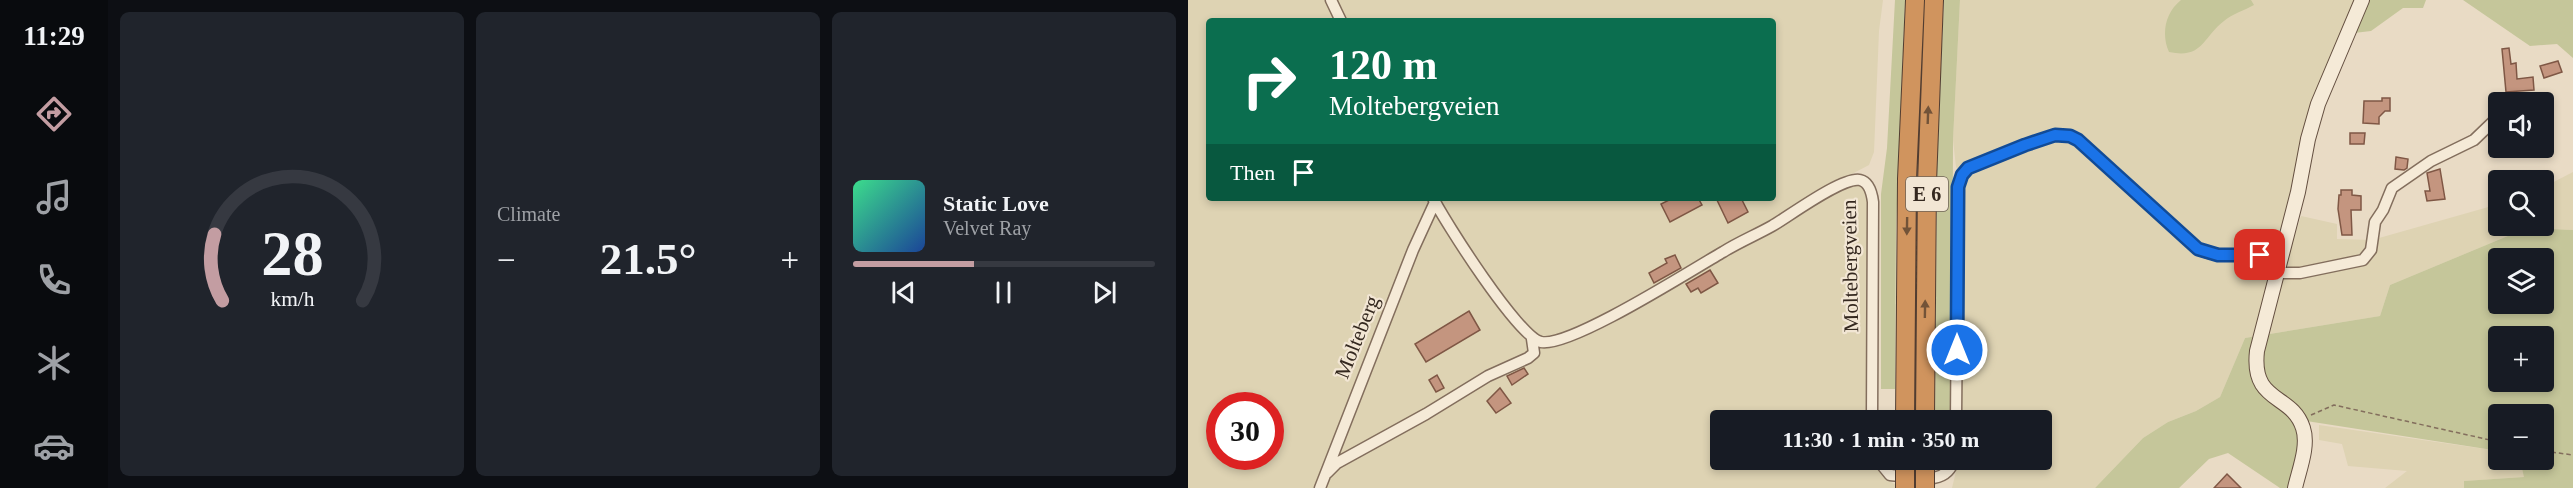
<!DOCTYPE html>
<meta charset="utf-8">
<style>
:root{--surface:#171b24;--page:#20242c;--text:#f1f3f6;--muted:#9ea1a6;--line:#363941;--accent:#c39da2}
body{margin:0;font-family:"Times New Roman",serif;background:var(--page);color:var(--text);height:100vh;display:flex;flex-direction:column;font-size:22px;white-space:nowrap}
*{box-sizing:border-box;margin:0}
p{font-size:20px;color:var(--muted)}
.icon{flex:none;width:33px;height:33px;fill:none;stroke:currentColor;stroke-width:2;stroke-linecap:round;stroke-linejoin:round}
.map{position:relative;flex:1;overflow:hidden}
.drawer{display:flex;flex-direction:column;gap:12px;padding:12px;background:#0d0f14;width:1080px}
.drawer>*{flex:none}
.banner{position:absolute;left:18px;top:18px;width:570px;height:183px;border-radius:6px;box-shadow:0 3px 9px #0003;background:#0b6e4f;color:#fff;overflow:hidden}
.buttons{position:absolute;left:1300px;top:92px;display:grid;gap:12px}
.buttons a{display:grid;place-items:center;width:66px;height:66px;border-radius:6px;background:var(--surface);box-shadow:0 3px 9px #0003;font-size:30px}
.speed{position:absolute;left:18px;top:392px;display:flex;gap:12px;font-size:30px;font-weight:700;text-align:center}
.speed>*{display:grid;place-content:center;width:78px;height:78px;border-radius:50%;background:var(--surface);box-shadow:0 3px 9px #0003;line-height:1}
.speed .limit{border:9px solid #d22;background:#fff;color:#111}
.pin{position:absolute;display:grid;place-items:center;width:51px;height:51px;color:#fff;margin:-26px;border-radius:12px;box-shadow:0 3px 9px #0006}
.me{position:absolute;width:66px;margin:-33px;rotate:0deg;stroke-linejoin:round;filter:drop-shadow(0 0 4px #0008)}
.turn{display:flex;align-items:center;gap:21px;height:126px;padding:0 24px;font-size:27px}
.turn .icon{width:78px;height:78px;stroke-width:2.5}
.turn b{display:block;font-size:42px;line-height:51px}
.then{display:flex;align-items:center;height:57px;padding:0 24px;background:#0003;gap:12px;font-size:22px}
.big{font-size:45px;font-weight:700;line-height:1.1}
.drawer .tile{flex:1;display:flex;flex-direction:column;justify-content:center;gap:9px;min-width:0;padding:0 21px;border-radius:9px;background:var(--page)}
.drawer .dial{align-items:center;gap:0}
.dial svg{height:156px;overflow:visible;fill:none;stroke:var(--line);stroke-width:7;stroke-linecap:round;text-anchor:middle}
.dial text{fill:var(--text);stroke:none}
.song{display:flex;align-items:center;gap:18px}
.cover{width:72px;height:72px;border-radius:9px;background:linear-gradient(135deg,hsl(150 70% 55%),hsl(220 70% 35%))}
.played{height:6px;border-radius:3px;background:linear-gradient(90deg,var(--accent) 40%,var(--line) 40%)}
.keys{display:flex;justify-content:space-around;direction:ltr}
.heat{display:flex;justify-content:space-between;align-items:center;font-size:33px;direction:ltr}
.drawer .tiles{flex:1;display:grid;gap:12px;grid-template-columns:repeat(3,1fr)}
.trip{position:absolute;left:522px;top:410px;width:342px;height:60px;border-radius:6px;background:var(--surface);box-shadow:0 3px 9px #0003;font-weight:700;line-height:60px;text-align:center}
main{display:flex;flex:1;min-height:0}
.dock{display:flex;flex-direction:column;width:108px;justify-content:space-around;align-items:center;background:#090b0e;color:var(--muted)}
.dock .icon{width:42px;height:42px}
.dock .selected{color:var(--accent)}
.dock b{font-size:27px;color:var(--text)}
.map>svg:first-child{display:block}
</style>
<main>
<nav class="dock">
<b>11:29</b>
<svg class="icon selected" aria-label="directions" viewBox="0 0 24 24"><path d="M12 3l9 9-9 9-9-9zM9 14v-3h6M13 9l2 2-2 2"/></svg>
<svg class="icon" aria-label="music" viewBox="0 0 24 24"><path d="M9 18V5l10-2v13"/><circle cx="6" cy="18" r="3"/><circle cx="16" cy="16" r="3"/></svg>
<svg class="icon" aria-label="phone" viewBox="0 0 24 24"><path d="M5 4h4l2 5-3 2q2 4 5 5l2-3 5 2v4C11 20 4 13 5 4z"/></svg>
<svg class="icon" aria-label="climate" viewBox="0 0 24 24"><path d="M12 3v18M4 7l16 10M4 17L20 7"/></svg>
<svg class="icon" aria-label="car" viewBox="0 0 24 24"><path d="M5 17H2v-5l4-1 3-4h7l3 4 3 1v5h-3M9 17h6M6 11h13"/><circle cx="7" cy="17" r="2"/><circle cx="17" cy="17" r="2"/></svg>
</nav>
<section class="drawer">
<div class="tiles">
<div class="tile dial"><svg viewBox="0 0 100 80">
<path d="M14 69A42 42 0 1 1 86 69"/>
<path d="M14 69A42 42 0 0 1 10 35" stroke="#c39da2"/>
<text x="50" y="56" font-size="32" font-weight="700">28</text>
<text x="50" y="72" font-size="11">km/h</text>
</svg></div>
<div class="tile"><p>Climate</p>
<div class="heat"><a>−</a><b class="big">21.5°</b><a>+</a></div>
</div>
<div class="tile">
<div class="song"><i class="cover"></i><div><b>Static Love</b><p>Velvet Ray</p></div></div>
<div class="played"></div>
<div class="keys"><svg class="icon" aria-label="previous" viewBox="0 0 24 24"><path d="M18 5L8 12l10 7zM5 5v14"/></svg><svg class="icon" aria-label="pause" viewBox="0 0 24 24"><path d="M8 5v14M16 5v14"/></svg><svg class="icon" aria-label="next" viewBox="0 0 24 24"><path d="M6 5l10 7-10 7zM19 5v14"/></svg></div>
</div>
</div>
</section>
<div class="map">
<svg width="1385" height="488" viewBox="0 0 1385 488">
<rect width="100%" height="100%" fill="#e9dbc5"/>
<path fill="#ded3b3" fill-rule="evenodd" d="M0 0H695L691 31 686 152 681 165 660 176 684 193 681 420H532V459H684L685 464 699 480 709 485V488H0ZM21 21H585V198H21ZM32 405H82V456H32Z
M772 0H1174L1141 73 1077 324 1113 216 1149 224V239L1184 240 1311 204V225H1356V187L1385 172V230L1339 228 1202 285 1192 316 1057 338 1032 397 1008 411 980 422 955 438 907 488H764L771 459H854V420H772L775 189 777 179 768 167 765 140Z
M1131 425 1311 451V459H1332L1337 477 1277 481 1276 488H1197L1219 471 1160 466 1154 444 1131 440Z"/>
<path fill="#c5c69a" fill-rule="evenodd" d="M707 0H717L708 229 707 389H693V194L699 148Z
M756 0H772L765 140 764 420H747L749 164Z
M993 0H1063L1066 5C1057 10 1044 14 1036 21 1014 38 1015 59 981 52 973 34 977 13 993 0Z
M1181 0H1238L1235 8H1215L1183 31 1166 33Z
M1275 0H1385V58L1369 44 1342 46Z
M1339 228 1385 230V488H1276V481L1336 477 1332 459H1356V414H1311V451L1112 420 1107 488H1092L1040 453 1021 459 991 488H907L955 438 980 422 1008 411 1032 397 1057 338 1192 316 1202 285ZM1311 258H1356V303H1311ZM1311 336H1356V381H1311Z"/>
<path fill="#c4957f" stroke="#7f5745" stroke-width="1.5" d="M1321 48 1323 64 1328 63 1329 79 1345 77 1346 90 1318 92 1314 49Z
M1370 61 1374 72 1356 78 1352 66Z
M1194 98H1202V111H1197L1191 117V124L1175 123 1176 101H1194Z
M1162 133H1177L1176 144H1162Z
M1208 157 1220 159 1219 168 1216 170 1207 169Z
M1252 169 1257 199 1239 201 1237 191H1242L1239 173Z
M1153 190H1164V195L1173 196V210H1163L1164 235H1154L1150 209 1151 195H1153Z
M485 198H510L514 205 482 222 473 204Z
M528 198H553L560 212 540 223Z
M487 255 493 268 466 283 461 273 479 263 477 259Z
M522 270 530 283 513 293 510 288 503 292 498 284Z
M281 311 292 330 238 362 227 344Z
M336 368 340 374 324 385 319 376Z
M249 375 256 388 248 392 241 380Z
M312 388 323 403 308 413 299 401Z
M1039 474 1053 488H1026Z"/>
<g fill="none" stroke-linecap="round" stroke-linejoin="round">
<defs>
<path id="street" d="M143 0 153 21
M1332 102 1335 101
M245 198C257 222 331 338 353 342 382 348 505 269 535 252 551 242 568 235 584 226 600 217 655 176 672 180 681 182 684 194 685 202L684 420
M1088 273H1112L1175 260 1183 250 1187 222 1195 210 1204 188 1243 161 1286 140 1311 116
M768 420 770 187 774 175 781 168 837 145 867 135 882 136 890 140 1010 249C1036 261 1065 250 1092 259
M689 459 702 475C725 477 759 488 766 459
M139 473 149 463 238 414 300 376 340 358 346 353 344 339
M132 488 225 250 247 202"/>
<path id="secondary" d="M1107 488C1111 470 1121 446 1115 428 1104 393 1063 404 1069 351L1110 192 1120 139 1130 104 1174 0"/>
<path id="highway" d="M717 420 719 179 727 0
M737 420 739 183 746 0"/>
</defs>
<use href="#street" stroke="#836e5d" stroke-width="13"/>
<use href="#secondary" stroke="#644f40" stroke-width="16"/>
<use href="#highway" stroke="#513d31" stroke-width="20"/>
<path stroke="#836e5d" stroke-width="1.5" stroke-dasharray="4.5 3" stroke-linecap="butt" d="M1123 415 1146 405 1311 442
M1356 451 1385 455"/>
<use href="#street" stroke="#f5ead7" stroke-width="10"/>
<use href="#secondary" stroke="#f5ead7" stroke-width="14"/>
<use href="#highway" stroke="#d0945e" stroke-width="18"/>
<defs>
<path id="highway-bridge" d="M737 459V488
M717 488V459"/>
</defs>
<use href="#highway-bridge" stroke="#513d31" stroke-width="20" stroke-linecap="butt"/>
<use href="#highway-bridge" stroke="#d0945e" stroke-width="18"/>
</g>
<defs><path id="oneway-solid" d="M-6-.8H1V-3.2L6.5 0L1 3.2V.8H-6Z" transform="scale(1.5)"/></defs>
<g fill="#725338">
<use href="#oneway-solid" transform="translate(740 115) rotate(-88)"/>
<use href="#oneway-solid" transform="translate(719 226) rotate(91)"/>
<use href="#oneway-solid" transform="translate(737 309) rotate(-89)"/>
</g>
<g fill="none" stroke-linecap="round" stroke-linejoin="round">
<defs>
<path id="route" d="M769 350 770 187 774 175 780 168 837 145 867 135 882 136 890 140 1010 249 1030 255H1072"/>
</defs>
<use href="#route" stroke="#114b97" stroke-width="15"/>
<use href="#route" stroke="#1a73e8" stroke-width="10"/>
</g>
<g text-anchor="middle" stroke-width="4.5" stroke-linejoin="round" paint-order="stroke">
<rect fill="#f2e6d4" stroke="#6d6155" stroke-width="1.5" x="718" y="177" width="42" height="34" rx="4.5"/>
<g font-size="20" font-weight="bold" fill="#34281f">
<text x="739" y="201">E 6</text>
</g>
<g font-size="21" fill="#34281f" stroke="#f2e6d4">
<text transform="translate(662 266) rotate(-91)" y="7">Moltebergveien</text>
<text transform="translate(169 337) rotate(-68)" y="7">Molteberg</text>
</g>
</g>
</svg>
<div class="buttons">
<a><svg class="icon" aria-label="sound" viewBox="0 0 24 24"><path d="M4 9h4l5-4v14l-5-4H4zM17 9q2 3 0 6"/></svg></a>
<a><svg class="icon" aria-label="search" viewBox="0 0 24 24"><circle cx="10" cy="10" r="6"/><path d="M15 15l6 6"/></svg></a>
<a><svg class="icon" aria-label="layers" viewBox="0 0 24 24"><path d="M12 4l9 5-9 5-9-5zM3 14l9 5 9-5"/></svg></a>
<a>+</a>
<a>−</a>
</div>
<div class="speed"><div class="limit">30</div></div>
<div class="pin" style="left:1072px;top:255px;background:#d93025"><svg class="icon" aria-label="arrive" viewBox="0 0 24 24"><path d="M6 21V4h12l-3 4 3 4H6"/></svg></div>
<svg class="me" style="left:769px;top:350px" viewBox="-20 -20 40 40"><circle r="17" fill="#1a73e8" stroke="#fff" stroke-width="3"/><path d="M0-11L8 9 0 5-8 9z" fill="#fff"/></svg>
<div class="trip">11:30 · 1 min · 350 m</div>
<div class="banner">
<div class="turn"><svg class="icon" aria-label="right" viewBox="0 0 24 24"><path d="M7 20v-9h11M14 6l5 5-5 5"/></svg><div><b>120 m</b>Moltebergveien</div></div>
<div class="then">Then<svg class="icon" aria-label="arrive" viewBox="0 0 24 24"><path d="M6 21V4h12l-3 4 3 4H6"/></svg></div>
</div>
</div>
</main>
